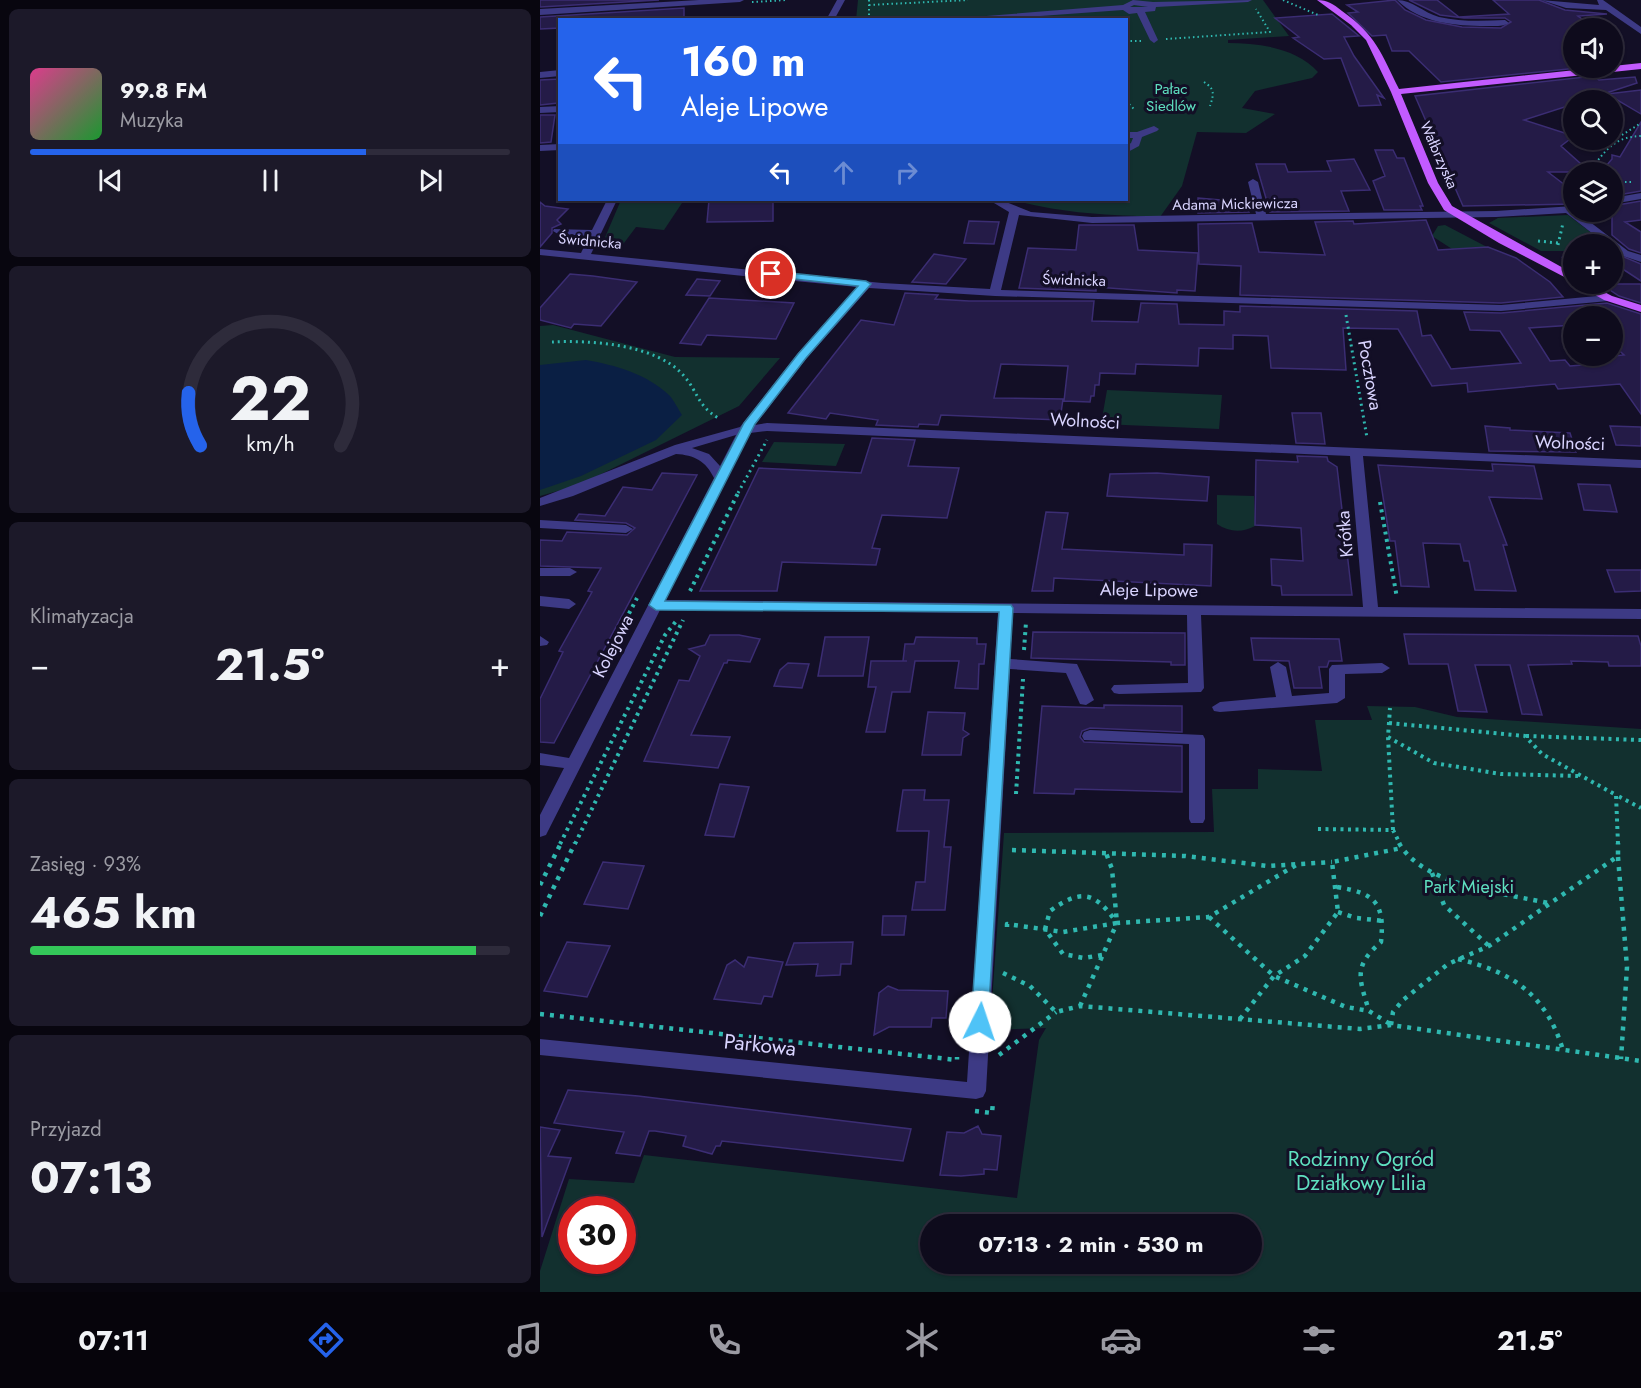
<!DOCTYPE html>
<html lang="pl">
<meta charset="utf-8">
<style>
:root{--surface:#0e0b1c;--page:#1c1929;--text:#f1f3f6;--muted:#9b9ba3;--line:#2e2b3b;--accent:#2563eb}
body{margin:0;font-family:Jost,sans-serif;background:var(--page);color:var(--text);height:100vh;display:flex;flex-direction:column;font-size:22px;white-space:nowrap}
*{box-sizing:border-box;margin:0}
p{font-size:20px;color:var(--muted)}
.icon{flex:none;width:33px;height:33px;fill:none;stroke:currentColor;stroke-width:2;stroke-linecap:round;stroke-linejoin:round}
.map{position:relative;flex:1;overflow:hidden}
.details{display:flex;flex-direction:column;gap:9px;padding:9px;background:#08060f;width:540px}
.details>*{flex:none}
.banner{position:absolute;left:18px;top:18px;width:570px;height:183px;border-radius:0px;box-shadow:0 2px 4px #0004,0 0 0 2px var(--line);background:#2563eb;color:#fff;overflow:hidden}
.fabs{position:absolute;left:1023px;top:18px;display:grid;gap:12px}
.fabs a{display:grid;place-items:center;width:60px;height:60px;border-radius:50%;background:var(--surface);box-shadow:0 2px 4px #0004,0 0 0 2px var(--line);font-size:30px}
.speed{position:absolute;left:18px;top:1196px;display:flex;gap:12px;font-size:30px;font-weight:700;text-align:center}
.speed>*{display:grid;place-content:center;width:78px;height:78px;border-radius:50%;background:var(--surface);box-shadow:0 2px 4px #0004,0 0 0 2px var(--line);line-height:1}
.speed .limit{border:9px solid #d22;background:#fff;color:#111}
.pin{position:absolute;display:grid;place-items:center;width:51px;height:51px;color:#fff;margin:-26px;border:3px solid #fff;border-radius:50%;box-shadow:0 2px 6px #0007}
.me{position:absolute;width:66px;margin:-33px;rotate:4deg;stroke-linejoin:round;filter:drop-shadow(0 0 4px #0008)}
.turn{display:flex;align-items:center;gap:21px;height:126px;padding:0 24px;font-size:27px}
.turn .icon{width:78px;height:78px;stroke-width:2.5}
.turn b{display:block;font-size:42px;line-height:51px}
.lanes{display:flex;align-items:center;height:57px;padding:0 24px;background:#0003;justify-content:center;gap:30px;direction:ltr}
.lanes .off{opacity:.35}
.big{font-size:45px;font-weight:700;line-height:1.1}
.details .tile{flex:1;display:flex;flex-direction:column;justify-content:center;gap:9px;min-width:0;padding:0 21px;border-radius:9px;background:var(--page)}
.details .dial{align-items:center;gap:0}
.dial svg{height:156px;overflow:visible;fill:none;stroke:var(--line);stroke-width:7;stroke-linecap:round;text-anchor:middle}
.dial text{fill:var(--text);stroke:none}
.song{display:flex;align-items:center;gap:18px}
.cover{width:72px;height:72px;border-radius:9px;background:linear-gradient(135deg,hsl(330 70% 55%),hsl(130 70% 35%))}
.played{height:6px;border-radius:3px;background:linear-gradient(90deg,var(--accent) 70%,var(--line) 70%)}
.keys{display:flex;justify-content:space-around;direction:ltr}
.heat{display:flex;justify-content:space-between;align-items:center;font-size:33px;direction:ltr}
.charge{height:9px;border-radius:4px;background:linear-gradient(90deg,#34c759 93%,var(--line) 0)}
.trip{position:absolute;left:380px;top:1214px;width:342px;height:60px;border-radius:30px;background:var(--surface);box-shadow:0 2px 4px #0004,0 0 0 2px var(--line);font-weight:700;line-height:60px;text-align:center}
.tabs{display:flex;height:96px;justify-content:space-around;align-items:center;background:#06040b;color:var(--muted)}
.tabs .icon{width:42px;height:42px}
.tabs .on{color:var(--accent)}
.tabs b{font-size:27px;color:var(--text)}
main{display:flex;flex:1;min-height:0}
.map>svg:first-child{display:block}
</style>
<main>
<section class="details">
<div class="tile">
<div class="song"><i class="cover"></i><div><b>99.8 FM</b><p>Muzyka</p></div></div>
<div class="played"></div>
<div class="keys"><svg class="icon" aria-label="previous" viewBox="0 0 24 24"><path d="M18 5L8 12l10 7zM5 5v14"/></svg><svg class="icon" aria-label="pause" viewBox="0 0 24 24"><path d="M8 5v14M16 5v14"/></svg><svg class="icon" aria-label="next" viewBox="0 0 24 24"><path d="M6 5l10 7-10 7zM19 5v14"/></svg></div>
</div>
<div class="tile dial"><svg viewBox="0 0 100 80">
<path d="M14 69A42 42 0 1 1 86 69"/>
<path d="M14 69A42 42 0 0 1 8 42" stroke="#2563eb"/>
<text x="50" y="56" font-size="32" font-weight="700">22</text>
<text x="50" y="72" font-size="11">km/h</text>
</svg></div>
<div class="tile"><p>Klimatyzacja</p>
<div class="heat"><a>−</a><b class="big">21.5°</b><a>+</a></div>
</div>
<div class="tile"><p>Zasięg · 93%</p><b class="big">465 km</b><div class="charge"></div></div>
<div class="tile"><p>Przyjazd</p><b class="big">07:13</b></div>
</section>
<div class="map">
<svg width="1101" height="1292" viewBox="0 0 1101 1292">
<rect width="100%" height="100%" fill="#130f26"/>
<path fill="#12302f" fill-rule="evenodd" d="M318 0H723L749 36 688 40V43C719 43 757 48 778 72L772 78 715 91 702 108 735 114 706 133 657 132 642 186 620 217C570 215 522 214 474 200H586V20H316Z
M81 200H144L124 230 96 227 78 251 60 249Z
M1028 215 1066 244H1034L1033 251H1001L949 223 958 218Z
M905 225 947 247 912 249 892 236 898 226Z
M13 325 135 357 240 358 199 406 39 485 0 496V326Z
M567 390 682 395 679 429 561 424Z
M234 442 305 444 296 466 222 462Z
M677 495 714 496 715 526C702 533 689 532 677 524Z
M827 706 875 707 917 717 1101 729V1292H0V1271L29 1179 94 1183 104 1155 477 1198 499 1040 506 1028 450 1030 464 833 674 832 672 789H718V769L782 771 775 720H832ZM32 1209H82V1260H32ZM390 1224H711V1263H390Z"/>
<path fill="#0a1f44" d="M46 360C75 365 107 374 129 395 134 400 138 409 142 415L116 440 41 476 0 490V365Z"/>
<path fill="#241b47" stroke="#3b2d73" stroke-width="1.5" fill-rule="evenodd" d="M0 0H119L0 7Z
M855 0 865 10 886 20 922 27 961 28 971 22 965 18H924L900 15 869 0H897L919 17 969 14 953 0H999L1025 10 1067 14 1038 16 1054 28H1034V68H1038L901 82 869 51H852L846 35 832 36 808 13 818 12 807 5Z
M144 8V20H20V28L0 29V17Z
M792 14 819 36 804 37 814 56 844 98 837 95 841 105 819 106 801 58 784 59 753 38 759 37 735 18Z
M1054 76 1059 80 1095 77 1097 83 1045 100H1034V104L984 120 1034 136 1021 146 1050 172H1008L1034 192V204L923 206 875 96Z
M20 79 18 103 0 105V80Z
M1101 90V114L1067 94Z
M0 115H15L11 142 0 143Z
M1101 122V191L1072 196V172H1061L1072 159V155L1080 157Z
M835 150H853L857 158H864L883 206H880L882 210H844L833 181 845 176Z
M814 159 830 190 801 191 809 211 730 212 716 164H745L748 172 791 171 787 161Z
M658 198 692 201 693 206H707L709 212 658 213Z
M169 200H233V221L167 222Z
M1101 201V220L1085 222 1101 232V253L1089 249 1072 235V206Z
M0 202 5 206 28 209 17 220 21 224 12 228V233L0 247Z
M886 220 898 250 948 247 976 258 1010 282 1023 297 961 303 700 295 701 266 659 264 658 224 712 223 719 252 785 255 775 222 813 221 814 224Z
M429 221 459 222 454 244 424 243Z
M539 225H594L598 250 658 253 655 291 637 290V293L556 287V291L479 288 488 248 536 250Z
M1072 252 1101 264V281L1072 262Z
M394 254 426 259 406 284 372 282Z
M30 274 53 276 97 282 61 326 34 324 31 328 0 320V308Z
M157 279 180 281 170 296 146 295Z
M1061 284H1101V303L1079 296Z
M365 293 398 295 395 299 429 301H554L552 321 598 322 601 303 637 304 639 324 684 325V311L700 312V306L877 311 882 336 891 335 911 369 981 363 960 331 930 330 924 312 961 313 1067 303 1101 314V414L1080 384 1018 389 1015 384 928 392 927 383 892 386 858 329 803 328 806 370 731 368 728 336 693 335V349L659 348 658 366 596 364 595 374 560 373 559 385H555L554 396H551L550 402 524 401 528 366 461 364 454 398 523 399 520 420 401 415 398 425 379 424 378 427 336 425 338 420 290 413 286 419 248 413 321 320 354 325ZM1034 316H1072V344L1084 355 1063 357 1067 363 1030 366 1025 360 1010 361 989 328 1034 325Z
M169 298 254 303 236 339 167 335 161 345 140 343Z
M752 413H781L785 444 756 443Z
M945 426 970 428V430L1030 433 1036 452 949 451Z
M1070 426 1101 427V446L1076 445Z
M332 438 375 440 368 466 419 468 407 518 342 515 332 548 340 549 336 565 242 562 237 591H160L219 468 321 473Z
M757 456 787 457 788 461 797 467 812 595H742L741 586 732 585 731 559 763 561 761 528 715 525 716 460 758 462Z
M952 464 994 466 1002 499 949 497 967 545H963L976 591 935 590 929 561H924L920 544 883 543 889 587 861 586 855 541H850L838 465 953 471Z
M122 473 157 475 14 743 0 742V699L23 652 19 651 52 592 48 591 61 568 0 566V540L22 541 27 532 87 535 95 528 86 523 35 520 39 514 65 516 83 487 112 490Z
M617 473 669 477 667 501 567 496 570 474Z
M1038 484 1070 485 1077 512 1044 510Z
M506 512 528 513 522 549 644 555V544L672 545 671 586 514 578 513 591H492Z
M1067 570H1101V591L1075 592Z
M493 632 645 633V665H631V662L491 658Z
M864 634 1098 636 1101 646V666H1069L1068 662 1031 661 1032 664 988 665 1002 715 982 714 970 665H935L947 712 918 711 908 664H869Z
M170 635H199L220 639 210 662 188 660 187 663H184L151 735 190 737 178 768 104 761 139 680 149 681 160 656 149 649 165 645Z
M285 637H329L323 676H278Z
M376 637 437 638V644H446L444 664H439L438 689 415 688 419 661H375L370 692H352L345 732H326L336 687H328L331 661H367H363L365 644H374Z
M711 638 799 639 802 661H789L787 667H779L782 688H754L749 661 714 660Z
M248 663 269 664 262 688 234 686 240 670Z
M564 705 642 706V732L550 728 542 731 540 737 544 742 642 746V792L535 789 534 794 494 793 502 706 564 708Z
M388 712 425 713 423 730 429 734 423 738 421 755H382Z
M180 784 209 787 194 837 165 835Z
M363 790H385L384 800H409L404 847H411L405 910H372L376 882H385L389 831H357Z
M63 862 104 866 88 909 44 904Z
M343 916H366L364 935H342Z
M27 942 70 946 47 997 4 991Z
M313 942 311 964H301L300 975 276 976 278 964 246 965 254 943Z
M208 957 243 962 232 997 224 996 221 1004 174 999 187 965 195 960 204 967Z
M348 986 358 990 408 991 406 1018H392L391 1027H349L334 1035 339 993Z
M28 1090 98 1096 371 1129 363 1161 182 1141 180 1146H176L172 1154 143 1146 146 1136 115 1131H109L100 1156 76 1153 84 1132 14 1123Z
M438 1126 442 1134 461 1136 457 1170 444 1169V1174L421 1176 400 1175 407 1132 424 1133Z
M0 1127 20 1130 8 1156 31 1158 2 1237Z"/>
<g fill="none" stroke-linecap="round" stroke-linejoin="round">
<path stroke="#2fb8b0" stroke-width="2" stroke-dasharray="1.5 3" stroke-linecap="butt" d="M329 0V20
M743 0 778 15
M212 2 247 0
M329 5 428 0
M626 39 730 32 716 9
M586 41H601
M664 82C675 89 674 94 670 106
M586 101 594 109
M1082 135 1101 123
M1065 172 1055 164C1069 146 1077 137 1101 136
M1076 182H1094"/>
<path stroke="#2fb8b0" stroke-width="3" stroke-dasharray="2 4" stroke-linecap="butt" d="M998 241 1018 243
M1018 245 1023 223
M806 315 827 438
M12 342C50 340 117 344 144 376 158 392 157 405 178 418
M198 493 227 440"/>
<path stroke="#2fb8b0" stroke-width="4" stroke-dasharray="3 4.5" stroke-linecap="butt" d="M840 502 857 598
M150 591 199 491
M83 631H80L97 598
M484 650 486 622
M62 667 80 631
M849 723 985 736 1002 754 1076 795
M986 736 1101 740
M848 737 894 763 961 774 1038 776
M476 794 483 679
M778 829 853 830 848 737 850 708
M853 830 860 844
M20 844 125 635 137 620
M35 844 143 620
M1078 844 1076 795 1101 808"/>
<path stroke="#2fb8b0" stroke-width="4.5" stroke-dasharray="4 6" stroke-linecap="butt" d="M859 843C883 886 964 893 1008 903
M472 850 645 856 728 866 792 862
M1078 857 1087 967 1081 1059
M892 873 904 905 949 946
M0 885 21 843
M797 887C835 893 845 903 841 942 813 966 819 978 829 1011L850 1024
M798 912 816 918 844 921
M0 916 35 843
M669 917 734 976 806 1007 829 1011
M467 927V924L523 932 577 923 572 869 566 853
M562 955 544 958 523 954 505 929 510 911C540 889 555 891 576 922
M918 959C973 972 1006 995 1023 1050
M463 973 490 986 516 1012 540 1006 820 1029 851 1025 1101 1061
M540 1006 577 923 669 917 756 865
M0 1014 417 1060V1057
M700 1019 734 976 765 956 798 912 792 862 862 848
M851 1025 853 1012 863 1000 908 964 949 946 1078 856V843
M459 1055 516 1012
M435 1111 452 1113 453 1102"/>
<path fill="#3d3a85" fill-rule="evenodd" d="M159 0H204L200 2 0 15V9Z
M297 0H305L294 20H286Z
M593 0 613 2 712 0 708 2 616 7 615 11 605 12 618 40 614 43 610 40 597 13 589 14 583 10 443 20H396L583 5ZM594 5 608 7H590Z
M857 0C872 0 884 13 899 17 921 22 943 21 965 20L969 23C963 27 954 26 946 26 915 26 880 23 857 0Z
M1001 0 1059 5 1057 0H1063L1101 27V34L1066 10 1026 8Z
M20 70V76L0 78V72Z
M20 106V112L0 113V107Z
M614 126 619 129 617 131 602 137 599 146 586 153V146L591 143 593 138H586V132H597Z
M20 144V150L0 151V145Z
M713 179 718 182 726 214 956 211 1034 206V212H1037L1088 251 1101 255V262L1080 255 1072 249V244H1066L1026 213 956 217 552 223 479 215 461 290 961 305 1068 295 1074 298 1068 301 961 311 455 296 329 288 266 359 215 425 227 423 1101 460V468L823 456 838 607 1101 609V619L661 615 664 688 661 692 579 694 574 693 571 689 574 685 648 683 647 615 473 613 470 659 537 664 554 700 546 705 540 704 526 673 470 669 446 1091 443 1097 436 1099 0 1055V1039L427 1082 458 613 120 610 8 831 6 835 0 837V815L24 768 0 765V753L29 758 174 478C166 461 154 455 136 454L33 496 0 506V498L135 445 200 427 258 353 317 287 234 279 225 291 221 292 215 289 223 278 0 255V249L41 253 49 236 18 234 13 231 14 229 52 230 67 200H77L51 254 342 283 450 289 469 212 449 200H461L491 212 552 217 716 214 708 182ZM227 431 810 456 823 607 125 600 210 433ZM196 435 180 466 169 454 152 448Z
M1101 193V199L1072 204V198Z
M1034 253V259L1026 260 1021 257Z
M0 520 86 525 93 529 86 533 0 528Z
M0 568H30L37 572 30 576H0Z
M0 596 29 599 36 604 29 609 0 606Z
M0 636 9 642 7 645 0 646Z
M738 662 746 667 752 696 789 693V669L792 665 842 663 850 668 842 673 805 674V698L797 703 680 712 674 711 672 707 680 702 736 697 730 667Z
M550 730 663 735 665 739V819L663 823H651L649 819V744L544 740 542 736 544 732Z"/>
<path fill="#c25bff" fill-rule="evenodd" d="M777 0C788 0 793 4 802 11 836 35 841 53 859 89L1101 63V69L861 94 898 183 912 206 1034 274V282L959 243 904 210 888 183 851 92 826 40 811 25Z
M1036 284H1049L1072 296 1101 305V312L1064 300Z"/>
</g>
<path fill="#4fc3f7" stroke="#337fa1" stroke-width="1.5" d="M231 271 326 281 331 284 266 358 215 424 125 601 471 605 473 608 448 1022 446 1027H433L431 1022 459 612 116 610 109 605 204 423 258 354 318 286 227 276 226 274Z"/>
<g text-anchor="middle" stroke-width="6" stroke-linejoin="round" paint-order="stroke">
<g font-size="15" fill="#5fe0c0" stroke="#130f26">
<text x="631" y="94">Pałac<tspan x="631" dy="17">Siedlów</tspan></text>
</g>
<g font-size="15" fill="#d9d4ff" stroke="#130f26">
<text transform="translate(899 155) rotate(66)" y="5">Wałbrzyska</text>
<text transform="translate(695 204) rotate(-1)" y="5">Adama Mickiewicza</text>
<text transform="translate(50 241) rotate(5)" y="5">Świdnicka</text>
<text transform="translate(534 280) rotate(2)" y="5">Świdnicka</text>
</g>
<g font-size="18" fill="#d9d4ff" stroke="#130f26">
<text transform="translate(830 375) rotate(80)" y="6">Pocztowa</text>
<text transform="translate(545 421) rotate(3)" y="6">Wolności</text>
<text transform="translate(1030 443) rotate(2)" y="6">Wolności</text>
<text transform="translate(805 534) rotate(-95)" y="6">Krótka</text>
<text transform="translate(609 590) rotate(1)" y="6">Aleje Lipowe</text>
<text transform="translate(73 646) rotate(-63)" y="6">Kolejowa</text>
</g>
<g font-size="18" fill="#5fe0c0" stroke="#130f26">
<text x="929" y="893">Park Miejski</text>
</g>
<g font-size="21" fill="#d9d4ff" stroke="#130f26">
<text transform="translate(220 1045) rotate(6)" y="7">Parkowa</text>
</g>
<g font-size="21" fill="#5fe0c0" stroke="#130f26">
<text x="821" y="1166">Rodzinny Ogród<tspan x="821" dy="24">Działkowy Lilia</tspan></text>
</g>
</g>
</svg>
<div class="fabs">
<a><svg class="icon" aria-label="sound" viewBox="0 0 24 24"><path d="M4 9h4l5-4v14l-5-4H4zM17 9q2 3 0 6"/></svg></a>
<a><svg class="icon" aria-label="search" viewBox="0 0 24 24"><circle cx="10" cy="10" r="6"/><path d="M15 15l6 6"/></svg></a>
<a><svg class="icon" aria-label="layers" viewBox="0 0 24 24"><path d="M12 4l9 5-9 5-9-5zM3 14l9 5 9-5"/></svg></a>
<a>+</a>
<a>−</a>
</div>
<div class="speed"><div class="limit">30</div></div>
<div class="pin" style="left:231px;top:274px;background:#d93025"><svg class="icon" aria-label="arrive" viewBox="0 0 24 24"><path d="M6 21V4h12l-3 4 3 4H6"/></svg></div>
<svg class="me" style="left:440px;top:1022px" viewBox="-20 -20 40 40"><circle r="19" fill="#fff"/><path d="M0-13L10 11 0 6-10 11z" fill="#4fc3f7"/></svg>
<div class="trip">07:13 · 2 min · 530 m</div>
<div class="banner">
<div class="turn"><svg class="icon" aria-label="left" viewBox="0 0 24 24"><path d="M17 20v-9H6M10 6l-5 5 5 5"/></svg><div><b>160 m</b>Aleje Lipowe</div></div>
<div class="lanes"><svg class="icon" aria-label="left" viewBox="0 0 24 24"><path d="M17 20v-9H6M10 6l-5 5 5 5"/></svg><svg class="icon off" aria-label="ahead" viewBox="0 0 24 24"><path d="M12 20V5M6 11l6-6 6 6"/></svg><svg class="icon off" aria-label="right" viewBox="0 0 24 24"><path d="M7 20v-9h11M14 6l5 5-5 5"/></svg></div>
</div>
</div>
</main>
<nav class="tabs">
<b>07:11</b>
<svg class="icon on" aria-label="directions" viewBox="0 0 24 24"><path d="M12 3l9 9-9 9-9-9zM9 14v-3h6M13 9l2 2-2 2"/></svg>
<svg class="icon" aria-label="music" viewBox="0 0 24 24"><path d="M9 18V5l10-2v13"/><circle cx="6" cy="18" r="3"/><circle cx="16" cy="16" r="3"/></svg>
<svg class="icon" aria-label="phone" viewBox="0 0 24 24"><path d="M5 4h4l2 5-3 2q2 4 5 5l2-3 5 2v4C11 20 4 13 5 4z"/></svg>
<svg class="icon" aria-label="climate" viewBox="0 0 24 24"><path d="M12 3v18M4 7l16 10M4 17L20 7"/></svg>
<svg class="icon" aria-label="car" viewBox="0 0 24 24"><path d="M5 17H2v-5l4-1 3-4h7l3 4 3 1v5h-3M9 17h6M6 11h13"/><circle cx="7" cy="17" r="2"/><circle cx="17" cy="17" r="2"/></svg>
<svg class="icon" aria-label="filters" viewBox="0 0 24 24"><path d="M4 7h16M4 17h16"/><circle cx="9" cy="7" r="2"/><circle cx="15" cy="17" r="2"/></svg>
<b>21.5°</b>
</nav>
